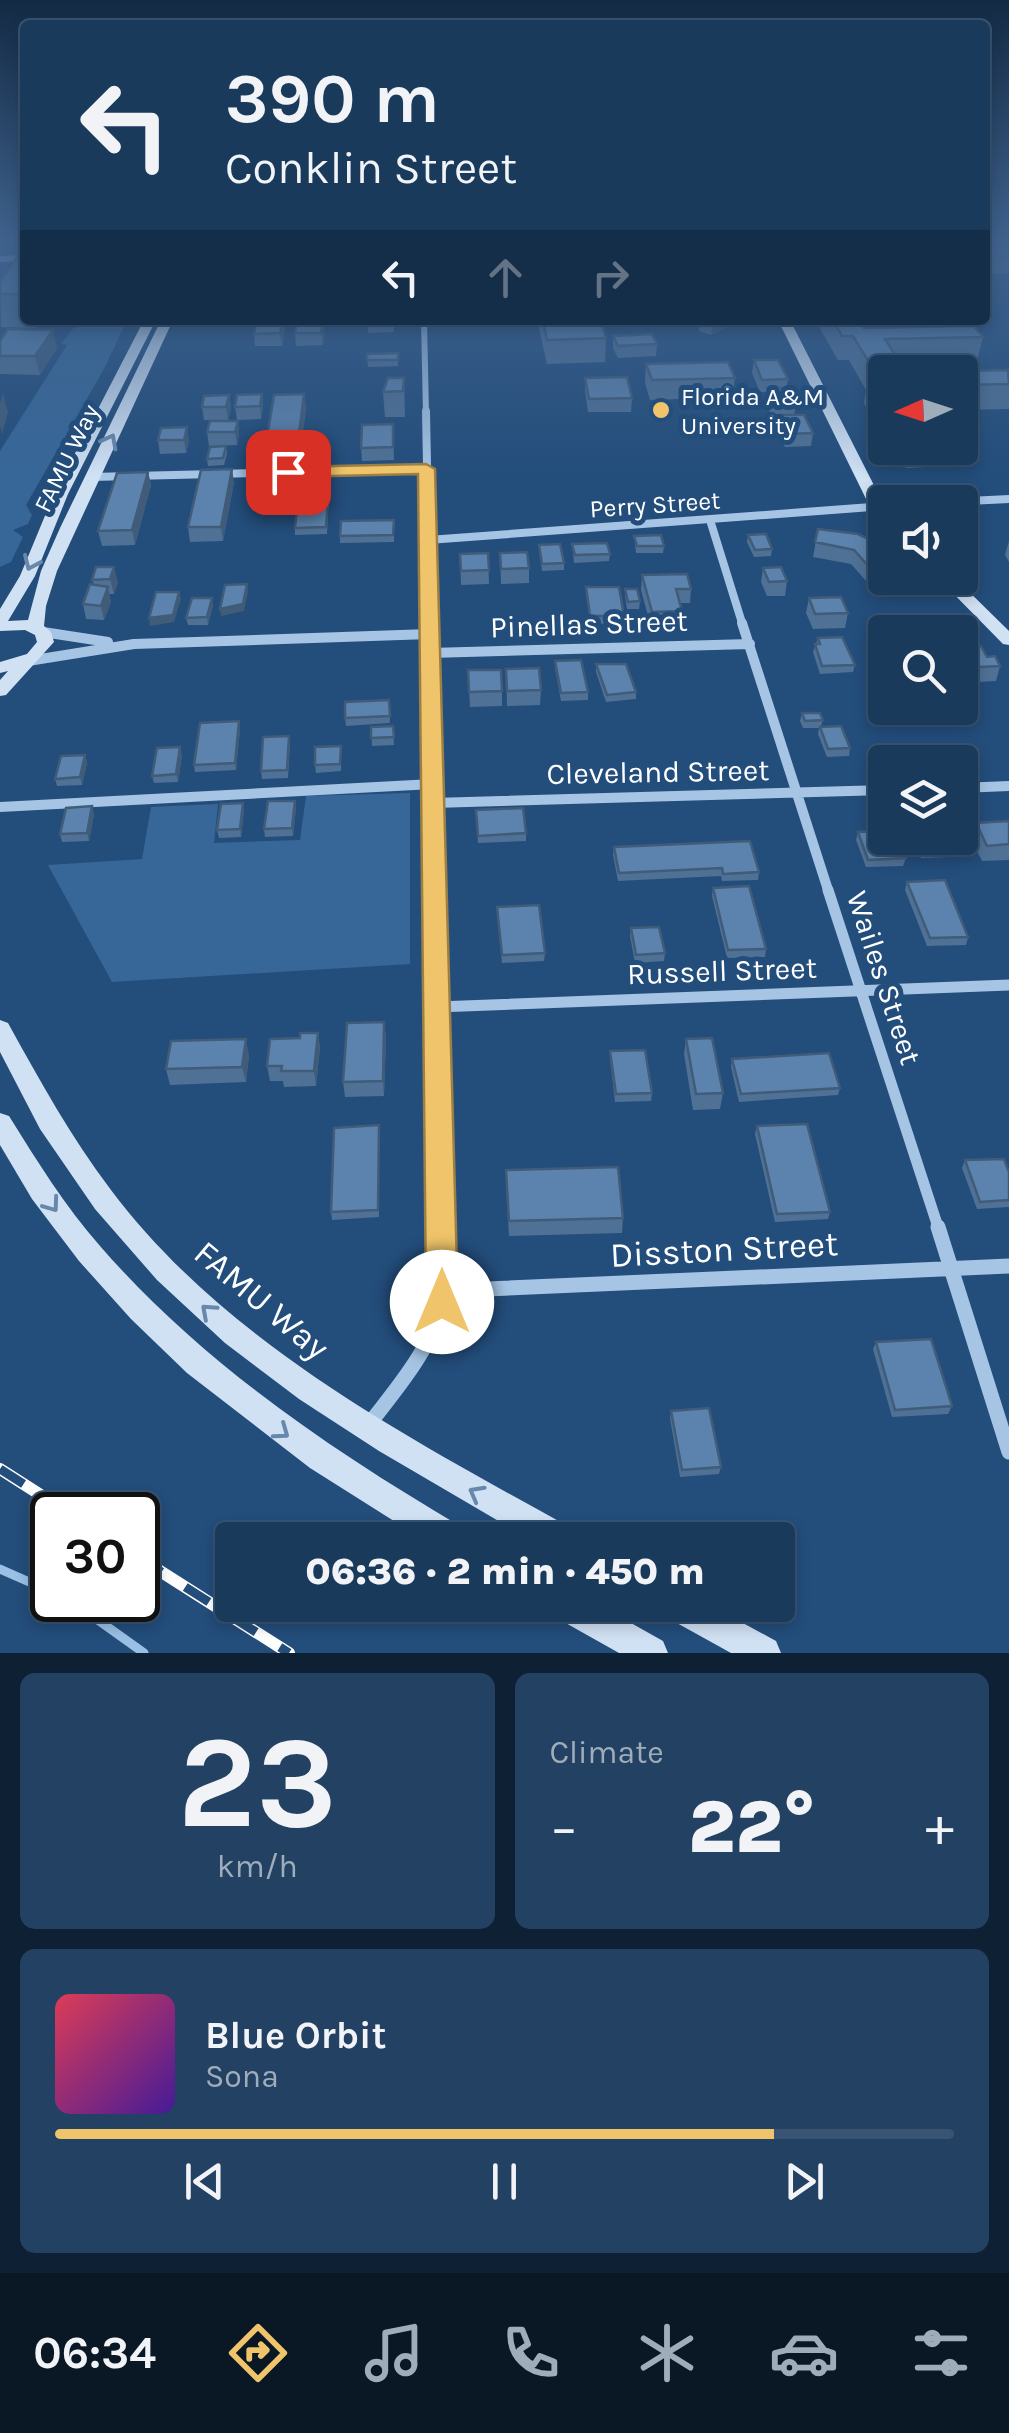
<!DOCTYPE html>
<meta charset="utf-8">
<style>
:root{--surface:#1a3a5c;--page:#234162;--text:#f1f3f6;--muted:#9fadbb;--line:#385472;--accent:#efc46a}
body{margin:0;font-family:Karla,sans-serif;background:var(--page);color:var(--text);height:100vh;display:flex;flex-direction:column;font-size:38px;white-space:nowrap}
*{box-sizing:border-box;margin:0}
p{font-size:32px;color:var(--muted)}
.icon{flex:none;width:55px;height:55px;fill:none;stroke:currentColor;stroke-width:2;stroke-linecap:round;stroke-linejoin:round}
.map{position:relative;height:1653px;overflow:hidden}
.drawer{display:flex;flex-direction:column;gap:20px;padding:20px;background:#0e2033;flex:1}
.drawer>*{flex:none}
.guide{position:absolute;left:20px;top:20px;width:970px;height:305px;border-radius:10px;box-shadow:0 5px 15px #0003,0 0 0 2px var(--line);background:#1a3a5c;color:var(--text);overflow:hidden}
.needle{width:65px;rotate:267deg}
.buttons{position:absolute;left:868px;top:355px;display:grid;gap:20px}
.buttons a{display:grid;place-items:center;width:110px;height:110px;border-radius:10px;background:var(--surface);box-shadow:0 5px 15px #0003,0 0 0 2px var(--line);font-size:50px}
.speed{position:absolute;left:30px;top:1492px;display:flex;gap:20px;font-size:50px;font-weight:700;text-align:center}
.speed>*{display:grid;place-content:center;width:130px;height:130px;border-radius:50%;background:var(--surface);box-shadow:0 5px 15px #0003,0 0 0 2px var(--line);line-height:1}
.speed .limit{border:5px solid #111;border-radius:15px;background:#fff;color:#111}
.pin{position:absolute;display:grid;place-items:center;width:85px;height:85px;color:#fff;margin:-42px;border-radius:20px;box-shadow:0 5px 15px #0006}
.me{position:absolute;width:110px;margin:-55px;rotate:0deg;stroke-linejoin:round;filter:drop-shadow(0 0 8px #0008)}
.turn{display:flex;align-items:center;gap:35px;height:210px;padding:0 40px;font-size:45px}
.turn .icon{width:130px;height:130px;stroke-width:2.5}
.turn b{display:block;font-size:70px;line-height:85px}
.lanes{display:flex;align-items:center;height:95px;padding:0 40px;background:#0003;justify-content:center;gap:50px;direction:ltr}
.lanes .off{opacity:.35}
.big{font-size:75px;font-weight:800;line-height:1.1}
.drawer .tile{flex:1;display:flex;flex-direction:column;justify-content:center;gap:15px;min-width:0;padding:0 35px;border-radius:15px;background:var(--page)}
.drawer .dial{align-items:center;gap:0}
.dial b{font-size:130px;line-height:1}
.song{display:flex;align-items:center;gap:30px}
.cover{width:120px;height:120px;border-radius:15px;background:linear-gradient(135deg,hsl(350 70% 55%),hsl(260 70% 35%))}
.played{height:10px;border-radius:5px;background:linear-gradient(90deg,var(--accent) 80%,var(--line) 80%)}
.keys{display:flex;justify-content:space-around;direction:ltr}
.heat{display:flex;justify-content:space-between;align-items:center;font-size:55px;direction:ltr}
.drawer .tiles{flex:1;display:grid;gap:20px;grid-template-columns:1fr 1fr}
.tile:last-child{grid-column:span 2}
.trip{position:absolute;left:215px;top:1522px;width:580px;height:100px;border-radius:10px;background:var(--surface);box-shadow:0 5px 15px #0003,0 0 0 2px var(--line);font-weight:800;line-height:100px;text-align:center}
.menu{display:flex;height:160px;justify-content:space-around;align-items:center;background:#0a1725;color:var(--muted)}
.menu .icon{width:70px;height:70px}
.menu .on{color:var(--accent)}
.menu b{font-size:45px;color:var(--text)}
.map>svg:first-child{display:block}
</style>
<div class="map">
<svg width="1009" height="1653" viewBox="0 0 1009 1653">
<rect width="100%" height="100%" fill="#234d7b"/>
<path fill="#376798" d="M80 320H127L104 369 26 505 32 515 28 524 13 530 23 537 11 562 0 567V451L67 345 61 344Z
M410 793V964L112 982 48 865 142 859 151 807 218 804 214 843 300 840 306 796Z"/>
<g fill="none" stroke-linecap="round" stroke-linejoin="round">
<path stroke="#9ac0e6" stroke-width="9" d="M0 1569 52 1592
M70 1600 144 1653"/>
<path stroke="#a6c5e5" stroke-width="6" d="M424 320 426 414"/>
<path stroke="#a6c5e5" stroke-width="8" d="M426 411 430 626
M91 477 426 469
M948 502 1009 499
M710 520 743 626
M428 540 885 506"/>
<path stroke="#a6c5e5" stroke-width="10" d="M430 623 435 893
M742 623 829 893
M43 632 108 642
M430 653 750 644
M28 661 134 644 430 634
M960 788 1009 786
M433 803 885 790
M0 807 433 784"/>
<path stroke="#a6c5e5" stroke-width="11" d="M435 890 441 1230
M828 890 939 1230
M437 1007 1009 985"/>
<path stroke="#a6c5e5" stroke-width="15" d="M938 1227 1009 1452
M442 1291 1009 1266
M367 1427C397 1387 439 1343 442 1290 443 1270 441 1248 441 1227"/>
<path fill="#d0e1f4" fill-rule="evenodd" d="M25 255V261L0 262V256Z
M144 320H156L68 494 35 576 8 621 28 620 41 571 60 528 161 320H173L57 571 46 606 44 626 51 632 54 642 6 695 0 696V680L8 671 0 673V662L27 654 37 642 35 635 25 630 0 631V609L20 576 54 494Z
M778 320H790L885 507V519L870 507Z
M938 578H955L1009 631V645L1003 644Z
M0 1020 8 1023C40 1081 71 1137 111 1190 227 1344 409 1438 573 1529L578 1540H531L379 1451 299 1399 225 1343 157 1280 95 1209 40 1129 0 1052Z
M0 1113 9 1116C37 1161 65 1206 100 1246 203 1364 331 1450 465 1529L470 1540H424L310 1468 187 1373 131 1319 79 1261 32 1199 0 1145Z
M551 1605H599L663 1641 668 1653H619L555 1617Z
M662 1605H710L776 1641 781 1653H731L666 1617Z"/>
<defs>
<path id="rail" d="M0 1469 72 1515
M138 1557 289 1653"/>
</defs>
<use href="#rail" stroke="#fff" stroke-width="12"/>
<use href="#rail" stroke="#234d7b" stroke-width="9" stroke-dasharray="28" stroke-linecap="butt"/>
</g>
<path fill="#4f7195" d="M25 245V320H44L43 325 36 328 1 327 0 282 19 255 18 250Z
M985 245H1009V273L994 274 985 263Z
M286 320 282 346H255L254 334Z
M325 320 323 345 296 346 295 333Z
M367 320H394V332L368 333Z
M537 320H601L606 338 605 362 547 364Z
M700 320H735V323L711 335 699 331Z
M815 320H859L864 328 983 337 977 361 900 363 885 372V441L864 403 866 390 849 360H838Z
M613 336 657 344 656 356 618 358 613 348Z
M0 341 57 348 40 375 0 374Z
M398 353V366L368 367 367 354Z
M754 360 788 379 786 388 796 405 794 415 813 433 811 446 785 447 776 428 778 419H773L765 401 766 392H760L752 373Z
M646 364 735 378 732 397 650 400 645 383Z
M1009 371V409L960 410V372Z
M404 378 405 417H385L383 392Z
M585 378 632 398 631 412H588L585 391Z
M262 394 263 407 261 419 237 420 235 407Z
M304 394 306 408 299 463 266 464 265 450Z
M229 395 231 408 228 420H204L202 407Z
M238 421 239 434 237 445 209 446 207 432Z
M393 424 394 460 362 461 361 448Z
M161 428 189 441 186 453 160 454 158 440Z
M226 446 227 453 224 465 208 466 207 459Z
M889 448H932L927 467 906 468 899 456H894Z
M148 472 151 485 135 545 102 546 98 531Z
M330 476 327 534 295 535V528Z
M234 482 223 541 190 542 188 527Z
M279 486 276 507H256L255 500Z
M394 520V542L340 543V536Z
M818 529 858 534 891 579 867 582 851 564 813 557Z
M748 535 772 549 771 556 754 557 747 542Z
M634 536 664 546 663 553H636Z
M1009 541V562L1005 555Z
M572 544 610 554 609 561 574 563Z
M539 545 564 563V570L542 571Z
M488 553 489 584 461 585 460 554Z
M500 553 529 568V583L501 584Z
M96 567 118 582 114 594H109L111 602 104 620 86 619 83 604 94 585 92 580Z
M763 568 787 581 785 596H767L761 582Z
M642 575 691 589 690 603H680L682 611 681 626 651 627 641 590Z
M586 587 624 616 623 623 590 624Z
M625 589 640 601 639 609H627L625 596Z
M809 598 848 613 845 628 813 629 806 613Z
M213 605 208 625H188L186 618Z
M818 638 855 665 853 672 820 674 813 652Z
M960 647 987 657 1000 666 996 681 960 683Z
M555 661 588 692V700L561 701 555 668Z
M596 664 636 692V699L606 702 596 672Z
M506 669 541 690 540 705 507 706Z
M468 670 502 691V706L470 707Z
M389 700 390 723 346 726 345 718Z
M802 713 823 720 821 726 850 748 849 756 827 757 818 734 819 728H803L800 721Z
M393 726 394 745 372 746 371 727Z
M240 729 236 770 195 772 194 765Z
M290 743 288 778 262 779 261 771Z
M341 746V771L316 773 315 765Z
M85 755 87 763 82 785 57 786 55 779Z
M182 755 178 782 154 783 152 776Z
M92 806 94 814 89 841 62 842 60 834Z
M296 808 293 836 265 837 264 829Z
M244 810 241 837 219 838 217 830Z
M476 810 526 833V841L478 843Z
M1009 821V860L982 861 971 839 976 823Z
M858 832 906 858 903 866 866 867 856 840Z
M913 838H946L951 849 949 857 921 858Z
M614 847 759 872 758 880 722 881 721 876 618 881 613 855Z
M907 882 968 937 966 945 927 946 905 890Z
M713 888 766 949 765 957 727 958 712 896Z
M497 915 545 953 544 961 502 963Z
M631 928 665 953 664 961 635 963 630 936Z
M384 1022 386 1038 384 1096 345 1097 343 1082Z
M318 1033 320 1048 316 1086 284 1087 283 1081H270L267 1066 300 1038Z
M686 1039 723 1093 720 1109 693 1110 684 1054Z
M610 1051 652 1093 651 1101 615 1102 610 1059Z
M249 1055 246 1082 170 1085 166 1069Z
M732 1059 840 1088 838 1095 739 1102 731 1067Z
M757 1126 830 1212 828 1219 775 1222 755 1134Z
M379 1133V1217L332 1220 331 1212Z
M965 1160 1009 1172V1207L977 1209 962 1168Z
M506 1186 623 1218 622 1233 509 1236Z
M876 1342 952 1406 948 1414 892 1417 873 1349Z
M671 1411 721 1467 719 1474 680 1477 670 1418Z"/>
<path fill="#405c79" d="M34 320H44L43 325 36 328Z
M283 320H286L282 346 280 333Z
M323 320H325L323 345 321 333Z
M718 320H735V323L711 335 713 323Z
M53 330 57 348 40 375 35 356Z
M3 393 8 412 2 434 0 426V403Z
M262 394 263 407 261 419 260 406Z
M304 394 306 408 299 463 297 449Z
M229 395 231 408 228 420 226 407Z
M238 421 239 434 237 445 235 432Z
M187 427 189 441 186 453 184 440Z
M232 469 234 482 223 541 221 527Z
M148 472 151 485 135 545 132 530Z
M885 566V578H892L891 579 867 582 870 568Z
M114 567 118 582 114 594 110 579Z
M247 584 248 592 244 611 221 616 220 609Z
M108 587 111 602 104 620 101 606Z
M179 592 181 599 174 622 150 626 149 618Z
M212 598 213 605 208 625 207 617Z
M239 721 240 729 236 770 235 763Z
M180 747 182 755 178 782 176 774Z
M85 755 87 763 82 785 80 777Z
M295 801 296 808 293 836 292 828Z
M243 803 244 810 241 837 240 829Z
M92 806 94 814 89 841 87 833Z
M384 1022 386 1038 384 1096 383 1081Z
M318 1033 320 1048 316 1086 314 1071Z
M246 1039 249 1055 246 1082 242 1067Z"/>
<path fill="#5c83ad" stroke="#405c79" stroke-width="2.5" d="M21 245H25V294H0V282L22 250H18Z
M988 245H1009V256L999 257Z
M257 320H283L280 333 254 334Z
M297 320H323L321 333H295Z
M543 320H601L606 338 547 340Z
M833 320H859L864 328 974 326 983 337 885 339 906 372H885V406L868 378 878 377 853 336H842Z
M8 329 53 330 35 356H0V341Z
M652 334 657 344 618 346 613 336Z
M398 353V360H367V354Z
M754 360H778L788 379 762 380Z
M728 362 735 378 652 380 646 364Z
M1008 370 1009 384 960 385V372H911Z
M627 377 632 398 589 399 585 378Z
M388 378H404L403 391 383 392Z
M767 388H787L796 405 775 406Z
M262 394 260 406 235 407 237 395Z
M304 394 297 449 265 450 274 395Z
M229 395 226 407H202L204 396Z
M778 415H804L813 433 787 434Z
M210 421H238L235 432H207Z
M393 424V447L361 448 362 425Z
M187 427 184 440H158L161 428Z
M226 446 223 458 207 459 210 447Z
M232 469 221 527H188L201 470Z
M148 472 132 530 98 531 117 473Z
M330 476 326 527 295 528 300 477Z
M259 480H278L275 500H255Z
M394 520 393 535 340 536 341 521Z
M818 529 858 534 875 542 885 553V566L870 568 854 550 815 542Z
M766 534 772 549 755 550 748 535Z
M661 535 664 546H637L634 536Z
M607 543 610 554 575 555 572 544Z
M560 544 564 563 542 564 539 545Z
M527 552 529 568 501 569 500 553Z
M488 553 489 570 461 571 460 554Z
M96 567H114L110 579 92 580Z
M781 567 787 581 769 582 763 568Z
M687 574 691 589H676L682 611 652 612 642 575Z
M90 584 108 587 101 606 83 604Z
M247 584 243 604 220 609 225 585Z
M586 587H619L624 616H590Z
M625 589H637L640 601 628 602Z
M156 592H179L173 615 149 618Z
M841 597 848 613 815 614 809 598Z
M192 598H212L207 617 186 618Z
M842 637 855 665 822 666 815 644H820L818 638Z
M981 646 987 657 995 656 1000 666 960 668V647Z
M581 660 588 692 561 693 555 661Z
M596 664H626L636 692 607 695Z
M539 668 541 690 507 691 506 669Z
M468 670H501L502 691 469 692Z
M389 700 390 716 345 718V702Z
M802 713H820L823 720 805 721Z
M239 721 235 763 194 765 200 723Z
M393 726 394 737 371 738V727Z
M841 726 850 748 828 749 820 727Z
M289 736 287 770 261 771 263 737Z
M341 746 340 764 315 765V747Z
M180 747 176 774 152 776 157 748Z
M85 755 80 777 55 779 61 756Z
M268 801H295L292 828 264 829Z
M243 803 240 829 217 830 221 804Z
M92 806 87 833 60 834 66 808Z
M523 808 526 833 478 836 476 810Z
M1009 821V844L987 846 976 823Z
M885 831V838H897L906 858 868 860 858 832Z
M918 838H946L951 849 923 850Z
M750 841 759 872 723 874 722 868 619 873 614 847Z
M945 880 968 937 930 938 907 882Z
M749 886 766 949 728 950 713 888Z
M539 905 545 953 502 955 497 907Z
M659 927 665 953 636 955 631 928Z
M384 1022 383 1081 343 1082 347 1023Z
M300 1033H318L314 1071H281L282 1066H267L270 1039 300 1038Z
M712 1038 723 1093 696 1094 686 1039Z
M246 1039 242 1067 166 1069 171 1041Z
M645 1050 652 1093 616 1094 610 1051Z
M829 1053 840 1088 741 1094 732 1059Z
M807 1124 830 1212 777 1214 757 1126Z
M379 1125 378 1210 331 1212 334 1128Z
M1004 1159 1009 1172V1200L980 1202 965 1160Z
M618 1167 623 1218 509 1221 506 1170Z
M931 1339 952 1406 895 1410 876 1342Z
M709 1408 721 1467 682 1470 671 1411Z"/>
<defs><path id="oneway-chevron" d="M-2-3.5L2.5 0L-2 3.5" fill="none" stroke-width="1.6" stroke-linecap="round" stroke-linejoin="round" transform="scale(2.5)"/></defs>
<g stroke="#6888ab">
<use href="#oneway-chevron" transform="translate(110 441) rotate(-62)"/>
<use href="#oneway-chevron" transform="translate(31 563) rotate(114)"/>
<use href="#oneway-chevron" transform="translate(52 1205) rotate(54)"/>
<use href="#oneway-chevron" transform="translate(208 1311) rotate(-138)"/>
<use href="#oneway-chevron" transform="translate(282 1432) rotate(36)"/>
<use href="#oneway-chevron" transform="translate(476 1493) rotate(-151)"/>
</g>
<linearGradient id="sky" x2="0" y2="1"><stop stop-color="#132a44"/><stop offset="0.51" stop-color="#3f628d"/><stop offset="1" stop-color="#3f628d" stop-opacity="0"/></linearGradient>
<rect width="1009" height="476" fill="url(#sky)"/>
<path fill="#efc46a" stroke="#9b7f45" stroke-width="2.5" d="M426 464 435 469 458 1302 453 1313 442 1317 431 1313 426 1302 418 474 288 477 280 472 288 467Z"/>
<circle fill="#efc46a" stroke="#234d7b" stroke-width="4" cx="661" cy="410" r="10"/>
<g text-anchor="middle" stroke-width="10" stroke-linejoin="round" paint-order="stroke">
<g font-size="25" fill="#fff" stroke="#234d7b" text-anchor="start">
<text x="681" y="405">Florida A&amp;M<tspan x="681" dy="29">University</tspan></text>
</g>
<g font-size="25" fill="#fff" stroke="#234d7b">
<text transform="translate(66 458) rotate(-64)" y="9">FAMU Way</text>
<text transform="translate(655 504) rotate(-4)" y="9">Perry Street</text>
</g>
<g font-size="30" fill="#fff" stroke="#234d7b">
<text transform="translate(589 624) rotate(-2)" y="10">Pinellas Street</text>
<text transform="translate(658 772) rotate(-1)" y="10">Cleveland Street</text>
<text transform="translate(722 971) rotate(-2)" y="10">Russell Street</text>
<text transform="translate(884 978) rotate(72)" y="10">Wailes Street</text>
</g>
<g font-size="35" fill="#fff" stroke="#234d7b">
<text transform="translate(724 1249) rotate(-3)" y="12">Disston Street</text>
<text transform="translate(262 1300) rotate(40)" y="12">FAMU Way</text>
</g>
</g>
</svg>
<div class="buttons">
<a><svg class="needle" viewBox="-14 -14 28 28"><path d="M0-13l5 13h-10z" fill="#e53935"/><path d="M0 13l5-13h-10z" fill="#9fadbb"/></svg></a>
<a><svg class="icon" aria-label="sound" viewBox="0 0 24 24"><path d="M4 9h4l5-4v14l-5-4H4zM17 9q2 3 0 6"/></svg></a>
<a><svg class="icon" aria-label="search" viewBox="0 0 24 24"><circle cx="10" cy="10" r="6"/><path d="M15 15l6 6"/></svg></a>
<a><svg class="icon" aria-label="layers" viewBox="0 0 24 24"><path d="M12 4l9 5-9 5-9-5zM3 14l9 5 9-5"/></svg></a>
</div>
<div class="speed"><div class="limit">30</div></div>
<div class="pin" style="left:288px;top:472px;background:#d93025"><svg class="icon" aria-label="arrive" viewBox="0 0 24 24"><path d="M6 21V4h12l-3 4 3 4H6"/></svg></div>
<svg class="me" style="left:442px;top:1302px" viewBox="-20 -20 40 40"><circle r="19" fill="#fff"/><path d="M0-13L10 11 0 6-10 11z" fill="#efc46a"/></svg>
<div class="trip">06:36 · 2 min · 450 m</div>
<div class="guide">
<div class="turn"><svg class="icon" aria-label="left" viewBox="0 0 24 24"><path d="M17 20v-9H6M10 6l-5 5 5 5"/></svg><div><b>390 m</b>Conklin Street</div></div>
<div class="lanes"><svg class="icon" aria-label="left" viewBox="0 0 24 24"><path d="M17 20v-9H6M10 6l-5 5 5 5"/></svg><svg class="icon off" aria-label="ahead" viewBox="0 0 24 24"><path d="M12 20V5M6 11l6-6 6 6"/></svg><svg class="icon off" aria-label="right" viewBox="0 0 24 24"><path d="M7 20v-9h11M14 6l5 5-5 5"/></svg></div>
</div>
</div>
<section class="drawer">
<div class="tiles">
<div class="tile dial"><b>23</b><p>km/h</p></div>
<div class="tile"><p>Climate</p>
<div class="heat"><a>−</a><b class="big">22°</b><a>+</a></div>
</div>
<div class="tile">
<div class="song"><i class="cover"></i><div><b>Blue Orbit</b><p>Sona</p></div></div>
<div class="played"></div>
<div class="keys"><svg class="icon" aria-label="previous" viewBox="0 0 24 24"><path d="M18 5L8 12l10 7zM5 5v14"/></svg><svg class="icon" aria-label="pause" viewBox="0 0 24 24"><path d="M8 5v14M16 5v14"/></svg><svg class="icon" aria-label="next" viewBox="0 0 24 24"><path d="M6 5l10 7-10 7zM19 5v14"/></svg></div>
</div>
</div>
</section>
<nav class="menu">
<b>06:34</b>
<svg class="icon on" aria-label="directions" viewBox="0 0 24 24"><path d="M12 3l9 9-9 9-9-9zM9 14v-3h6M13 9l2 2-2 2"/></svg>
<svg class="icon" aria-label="music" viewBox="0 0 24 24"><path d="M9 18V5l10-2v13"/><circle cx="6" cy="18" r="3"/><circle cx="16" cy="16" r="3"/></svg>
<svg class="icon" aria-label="phone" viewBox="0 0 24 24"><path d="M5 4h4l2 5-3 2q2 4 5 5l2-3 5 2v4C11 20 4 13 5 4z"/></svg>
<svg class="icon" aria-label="climate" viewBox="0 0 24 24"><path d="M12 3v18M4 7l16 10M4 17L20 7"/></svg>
<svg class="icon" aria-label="car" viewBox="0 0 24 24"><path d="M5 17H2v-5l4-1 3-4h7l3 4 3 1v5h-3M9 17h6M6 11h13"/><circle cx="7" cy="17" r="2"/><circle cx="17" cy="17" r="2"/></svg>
<svg class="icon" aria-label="filters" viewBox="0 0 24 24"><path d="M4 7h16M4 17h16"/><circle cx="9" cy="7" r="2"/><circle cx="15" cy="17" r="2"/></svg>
</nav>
